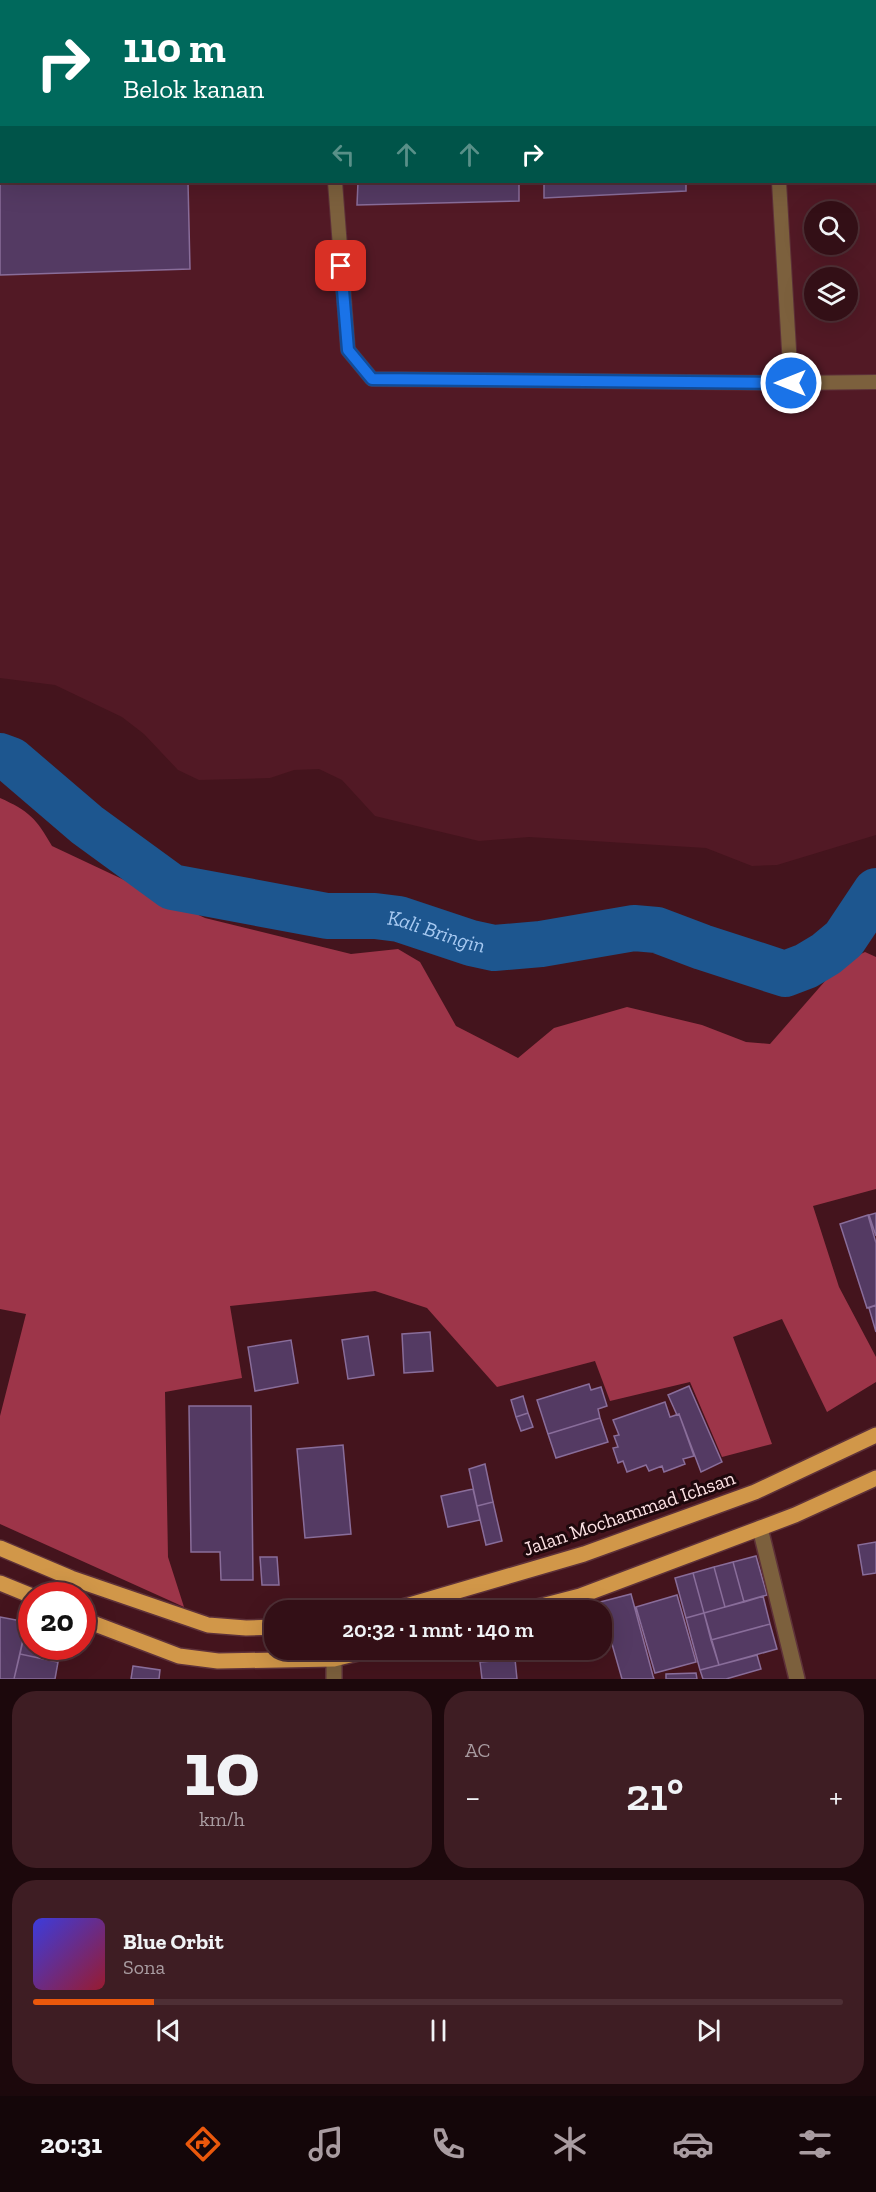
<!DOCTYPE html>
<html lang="id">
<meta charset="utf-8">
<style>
:root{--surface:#330f16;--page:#3e1d23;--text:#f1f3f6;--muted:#a99ca1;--line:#4e2f35;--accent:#ea580c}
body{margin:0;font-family:"Zilla Slab",serif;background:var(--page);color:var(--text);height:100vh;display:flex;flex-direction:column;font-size:22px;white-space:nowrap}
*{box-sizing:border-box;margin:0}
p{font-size:20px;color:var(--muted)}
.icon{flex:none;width:33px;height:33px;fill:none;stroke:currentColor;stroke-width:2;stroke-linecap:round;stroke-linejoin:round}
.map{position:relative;height:1679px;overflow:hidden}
.side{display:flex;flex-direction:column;gap:12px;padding:12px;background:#1c080c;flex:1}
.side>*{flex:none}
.hud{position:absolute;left:0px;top:0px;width:876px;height:183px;box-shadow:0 6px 24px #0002,0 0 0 2px var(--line);background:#00695c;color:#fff;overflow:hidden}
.tools{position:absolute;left:804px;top:201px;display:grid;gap:12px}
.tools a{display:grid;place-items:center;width:54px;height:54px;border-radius:50%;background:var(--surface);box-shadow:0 6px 24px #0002,0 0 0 2px var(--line);font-size:30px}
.speed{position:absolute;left:18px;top:1582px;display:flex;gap:12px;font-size:30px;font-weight:700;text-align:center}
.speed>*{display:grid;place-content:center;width:78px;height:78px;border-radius:50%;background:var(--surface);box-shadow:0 6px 24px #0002,0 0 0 2px var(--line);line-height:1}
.speed .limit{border:9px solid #d22;background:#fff;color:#111}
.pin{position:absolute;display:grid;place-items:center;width:51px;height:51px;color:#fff;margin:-26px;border-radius:12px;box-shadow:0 3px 9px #0006}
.me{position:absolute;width:66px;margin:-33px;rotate:270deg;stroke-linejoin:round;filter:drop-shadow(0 0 4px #0008)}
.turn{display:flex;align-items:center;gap:21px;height:126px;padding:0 24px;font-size:27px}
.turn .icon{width:78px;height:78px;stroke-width:2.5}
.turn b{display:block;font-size:42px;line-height:51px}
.lanes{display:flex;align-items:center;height:57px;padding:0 24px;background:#0003;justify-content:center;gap:30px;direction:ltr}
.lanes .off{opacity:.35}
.big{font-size:45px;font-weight:600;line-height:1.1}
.side .tile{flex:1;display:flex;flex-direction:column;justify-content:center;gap:9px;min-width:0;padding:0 21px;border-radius:24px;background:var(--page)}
.side .dial{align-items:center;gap:0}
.dial b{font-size:78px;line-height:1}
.song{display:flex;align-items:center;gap:18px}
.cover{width:72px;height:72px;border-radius:9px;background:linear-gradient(135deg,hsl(240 70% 55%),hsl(350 70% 35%))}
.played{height:6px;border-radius:3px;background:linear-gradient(90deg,var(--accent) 15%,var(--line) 15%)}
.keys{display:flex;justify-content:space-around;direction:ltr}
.heat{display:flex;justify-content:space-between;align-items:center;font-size:33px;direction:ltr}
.side .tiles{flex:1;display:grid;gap:12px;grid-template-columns:1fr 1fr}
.tile:last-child{grid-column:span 2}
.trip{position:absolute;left:264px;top:1600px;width:348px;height:60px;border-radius:24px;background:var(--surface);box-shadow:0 6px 24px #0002,0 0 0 2px var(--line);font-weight:600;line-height:60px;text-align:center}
.dock{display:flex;height:96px;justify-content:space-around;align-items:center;background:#140609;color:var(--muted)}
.dock .icon{width:42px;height:42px}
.dock .selected{color:var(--accent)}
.dock b{font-size:27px;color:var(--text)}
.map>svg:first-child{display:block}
</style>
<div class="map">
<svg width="876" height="1679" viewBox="0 0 876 1679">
<rect width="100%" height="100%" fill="#44141d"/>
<path fill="#521925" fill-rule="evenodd" d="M0 0H876V835L777 865 752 866 706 848 529 837 479 841 375 816 342 780 319 769 294 770 270 778 199 780 178 770 144 734 122 717 55 685 0 678ZM2 2H874V182H2ZM814 212H848V244H814ZM814 278H848V310H814Z"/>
<path fill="#9d3549" d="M0 798C29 811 36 818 52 846L205 918 351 954 398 949 420 962 456 1026 518 1058 554 1028 627 1007 702 1025 746 1042 770 1044 826 980 844 962 865 952 876 957V1189L813 1206 839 1287 876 1357V1382L827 1412 782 1319 733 1337 772 1444 722 1457 690 1382 610 1401 595 1361 497 1387 427 1308 375 1291 230 1306 242 1378 165 1392 168 1557 184 1607 0 1524V1416L26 1314 0 1309Z"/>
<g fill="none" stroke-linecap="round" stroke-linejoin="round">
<path stroke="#1d568f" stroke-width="46" id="s1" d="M0 756 11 760 87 825 172 887 327 916H375L399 919 471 943 494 948 541 944 634 928 657 930 702 947 785 974 806 966 826 954 844 939 876 891"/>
</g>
<path fill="#543a63" stroke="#896d9a" stroke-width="1.5" d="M364 0H521V2Z
M544 0H684V2H544Z
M783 0H876V50L874 2Z
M0 36H2L0 132Z
M0 154 2 182H188L190 269 0 275Z
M358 182H519V201L357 205Z
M544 182H686V191L544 198Z
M876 1213V1236L869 1215Z
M868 1215 876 1243V1305L867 1308 840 1224Z
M876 1305V1332L869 1308Z
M430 1332 433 1371 404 1373 402 1334Z
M368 1336 374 1375 348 1379 342 1340Z
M291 1340 298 1383 255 1391 248 1347Z
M589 1384 591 1390 601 1387 607 1406 598 1409 600 1418 548 1434 537 1400Z
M689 1386 722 1462 701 1472 679 1414 677 1415 668 1395Z
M523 1396 528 1413 516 1417 511 1400Z
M665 1402 670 1417 679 1414 694 1456 683 1459 685 1464 664 1472 662 1466 649 1471 646 1465 627 1472 623 1461 618 1463 613 1448 618 1447 614 1436 619 1435 613 1420Z
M189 1406H251L253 1580H221L220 1552H191Z
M528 1413 533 1427 521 1431 516 1417Z
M600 1418 608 1442 556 1458 548 1434Z
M343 1445 351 1534 305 1538 297 1449Z
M485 1464 493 1502 477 1506 469 1469Z
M473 1489 480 1520 448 1527 441 1496Z
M493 1502 502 1541 486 1545 477 1506Z
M876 1542V1573L863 1575 858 1545Z
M756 1556 767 1595 744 1602 733 1562Z
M260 1557H277L279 1585H262Z
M733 1562 744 1602 725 1607 714 1567Z
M714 1567 725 1607 704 1613 693 1573Z
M693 1573 704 1613 686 1618 675 1578Z
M631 1594 653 1676 654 1679H622L600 1602Z
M677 1595 696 1662 655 1673 636 1607Z
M763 1596 770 1624 711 1640 704 1613Z
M704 1613 719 1665 700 1670 686 1618Z
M0 1617 27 1622 14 1679H0Z
M27 1622 32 1623V1647H61L58 1662 20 1654Z
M770 1624 777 1649 719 1665 711 1640Z
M20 1654 58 1662 55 1679H14Z
M757 1655 761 1669 726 1679H703L700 1670Z
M515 1659 517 1679H482L480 1662Z
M133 1666 160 1670 159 1679H131Z
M696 1673 697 1679H666V1674Z"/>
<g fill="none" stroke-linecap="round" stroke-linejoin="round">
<defs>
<path id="lane" d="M321 0V2
M768 0V2
M335 182 348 350 372 379 791 383 876 382
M779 182 791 383"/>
<path id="street" d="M760 1528 797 1679
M334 1659V1679"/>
<path id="primary" d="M0 1548 71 1578 208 1625 246 1628 274 1627
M0 1583 32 1596
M389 1611 584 1554 755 1492 876 1435
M522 1611 580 1596 795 1515 876 1478
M82 1619 179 1656 218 1661 334 1659 370 1650"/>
</defs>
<use href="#lane" stroke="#5e3139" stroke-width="16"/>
<use href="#street" stroke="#5e3139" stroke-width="18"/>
<use href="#primary" stroke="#5e3139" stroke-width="18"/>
<use href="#lane" stroke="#7c603d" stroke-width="14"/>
<use href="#street" stroke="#7c603d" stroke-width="15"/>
<use href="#primary" stroke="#d19749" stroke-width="15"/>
</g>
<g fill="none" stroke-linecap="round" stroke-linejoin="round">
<defs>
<path id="route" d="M341 266 348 350 372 379 791 383"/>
</defs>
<use href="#route" stroke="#114b97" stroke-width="15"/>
<use href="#route" stroke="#1a73e8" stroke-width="10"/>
</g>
<g text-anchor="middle" stroke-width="6" stroke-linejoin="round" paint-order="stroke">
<g font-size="20" fill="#fde2e5" stroke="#1e080c">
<text transform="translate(629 1513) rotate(-19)" y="7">Jalan Mochammad Ichsan</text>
</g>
<g font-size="21" font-style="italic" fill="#a7c9f1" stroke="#1e080c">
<text dy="7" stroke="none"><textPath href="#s1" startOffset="486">Kali Bringin</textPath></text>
</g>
</g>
</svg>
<div class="tools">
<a><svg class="icon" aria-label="search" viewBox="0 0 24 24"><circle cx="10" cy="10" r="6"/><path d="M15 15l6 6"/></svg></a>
<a><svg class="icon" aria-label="layers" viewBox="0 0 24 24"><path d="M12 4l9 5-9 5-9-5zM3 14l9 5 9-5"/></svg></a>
</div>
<div class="speed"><div class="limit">20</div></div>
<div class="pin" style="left:341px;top:266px;background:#d93025"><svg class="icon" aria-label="arrive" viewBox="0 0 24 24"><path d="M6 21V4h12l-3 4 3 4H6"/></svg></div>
<svg class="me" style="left:791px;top:383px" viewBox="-20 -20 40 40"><circle r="17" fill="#1a73e8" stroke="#fff" stroke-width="3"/><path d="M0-11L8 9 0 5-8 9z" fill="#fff"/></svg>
<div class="trip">20:32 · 1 mnt · 140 m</div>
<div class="hud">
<div class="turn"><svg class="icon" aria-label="right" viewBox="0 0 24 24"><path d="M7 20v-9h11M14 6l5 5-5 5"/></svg><div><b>110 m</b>Belok kanan</div></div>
<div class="lanes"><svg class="icon off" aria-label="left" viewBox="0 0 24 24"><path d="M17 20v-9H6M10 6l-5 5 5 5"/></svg><svg class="icon off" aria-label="ahead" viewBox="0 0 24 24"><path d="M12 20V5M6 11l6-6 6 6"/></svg><svg class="icon off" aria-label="ahead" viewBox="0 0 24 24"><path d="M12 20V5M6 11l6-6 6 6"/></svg><svg class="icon" aria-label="right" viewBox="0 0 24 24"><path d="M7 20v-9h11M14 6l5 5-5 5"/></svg></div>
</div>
</div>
<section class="side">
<div class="tiles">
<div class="tile dial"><b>10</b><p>km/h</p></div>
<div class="tile"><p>AC</p>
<div class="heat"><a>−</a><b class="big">21°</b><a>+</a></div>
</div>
<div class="tile">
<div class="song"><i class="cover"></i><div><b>Blue Orbit</b><p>Sona</p></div></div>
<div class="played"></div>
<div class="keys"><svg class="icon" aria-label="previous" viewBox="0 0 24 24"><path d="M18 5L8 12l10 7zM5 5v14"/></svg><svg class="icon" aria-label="pause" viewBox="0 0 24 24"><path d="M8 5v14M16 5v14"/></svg><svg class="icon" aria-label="next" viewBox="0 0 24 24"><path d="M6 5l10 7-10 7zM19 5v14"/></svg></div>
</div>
</div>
</section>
<nav class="dock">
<b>20:31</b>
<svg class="icon selected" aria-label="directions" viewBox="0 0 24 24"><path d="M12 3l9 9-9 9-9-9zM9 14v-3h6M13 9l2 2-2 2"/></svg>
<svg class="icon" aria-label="music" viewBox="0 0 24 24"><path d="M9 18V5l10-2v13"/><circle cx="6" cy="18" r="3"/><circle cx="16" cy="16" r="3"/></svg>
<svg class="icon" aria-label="phone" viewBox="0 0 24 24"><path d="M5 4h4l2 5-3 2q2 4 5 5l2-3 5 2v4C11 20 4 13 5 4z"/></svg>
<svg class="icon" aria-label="climate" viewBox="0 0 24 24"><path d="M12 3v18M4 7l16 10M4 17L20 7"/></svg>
<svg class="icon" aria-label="car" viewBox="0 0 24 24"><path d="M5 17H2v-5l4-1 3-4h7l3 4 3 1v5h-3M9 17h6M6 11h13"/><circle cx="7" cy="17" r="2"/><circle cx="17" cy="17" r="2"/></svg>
<svg class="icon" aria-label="filters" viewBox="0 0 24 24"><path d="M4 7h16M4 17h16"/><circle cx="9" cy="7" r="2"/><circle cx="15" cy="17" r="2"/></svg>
</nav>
